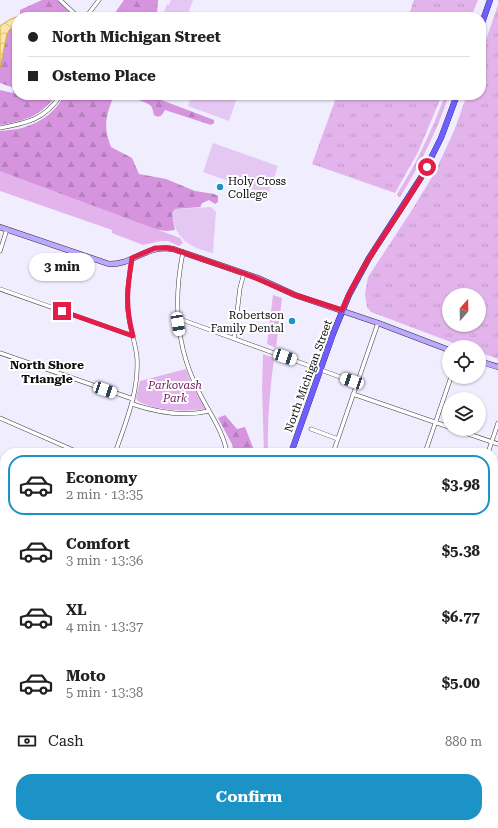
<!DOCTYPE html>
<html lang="en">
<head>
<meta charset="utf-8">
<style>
	:root { --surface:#fff; --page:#f2f2f2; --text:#202124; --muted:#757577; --line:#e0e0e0; --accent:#1c93c6 }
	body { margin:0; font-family:"Roboto Serif",serif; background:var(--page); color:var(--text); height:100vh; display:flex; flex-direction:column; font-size:15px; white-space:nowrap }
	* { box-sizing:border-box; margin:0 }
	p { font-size:13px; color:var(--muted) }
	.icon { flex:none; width:22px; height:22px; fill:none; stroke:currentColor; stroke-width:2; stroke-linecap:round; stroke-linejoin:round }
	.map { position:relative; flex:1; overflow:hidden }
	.panel { position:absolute; left:0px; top:448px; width:498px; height:380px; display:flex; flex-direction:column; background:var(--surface); border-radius:16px 16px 0 0; box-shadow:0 1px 3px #0004 }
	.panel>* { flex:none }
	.guide { position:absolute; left:12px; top:12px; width:474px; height:88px; border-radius:16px; box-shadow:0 1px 3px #0004; display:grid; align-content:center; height:88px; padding:0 16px; background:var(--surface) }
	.needle { width:26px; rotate:20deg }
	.tools { position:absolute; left:442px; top:288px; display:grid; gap:8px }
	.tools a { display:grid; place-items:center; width:44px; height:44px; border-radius:50%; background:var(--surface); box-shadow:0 1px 3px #0004; font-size:20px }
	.end { position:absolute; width:18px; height:18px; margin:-9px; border:5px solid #e11d48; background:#fff; box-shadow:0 0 0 2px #fff }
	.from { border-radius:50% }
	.bubble { position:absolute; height:28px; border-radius:14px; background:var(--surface); box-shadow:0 1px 3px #0004; font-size:13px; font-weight:700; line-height:28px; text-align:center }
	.car { position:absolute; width:12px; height:24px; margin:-12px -6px; border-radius:5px; box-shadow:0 0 3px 1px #0007; background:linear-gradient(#fff 24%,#345 0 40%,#fff 0 76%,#345 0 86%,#fff 0) }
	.guide b { display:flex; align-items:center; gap:14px; height:38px; font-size:15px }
	.guide b+b { border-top:1px solid var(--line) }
	.guide i { width:10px; height:10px; background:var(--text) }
	ul { padding:7px 0 0; list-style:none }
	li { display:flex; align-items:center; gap:12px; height:60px; margin:0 8px 6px; padding:0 8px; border:2px solid transparent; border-radius:16px }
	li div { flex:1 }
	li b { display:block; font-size:15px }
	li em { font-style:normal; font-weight:700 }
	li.current { border-color:var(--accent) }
	li>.icon { width:36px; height:36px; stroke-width:1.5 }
	.pay { display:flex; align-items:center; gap:10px; height:44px; padding:0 16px; font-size:15px }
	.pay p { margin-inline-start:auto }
	.cta { display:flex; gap:8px; margin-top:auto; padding:8px 16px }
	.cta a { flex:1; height:46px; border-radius:16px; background:var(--accent); color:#fff; font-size:16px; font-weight:700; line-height:46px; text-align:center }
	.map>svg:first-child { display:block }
	.grass { fill:url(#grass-tufts); fill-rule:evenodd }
	.forest { fill:url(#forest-firs) }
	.park { fill:#e3b4ec }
	.pitch { fill:#e5c7f3 }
	.water { fill:url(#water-waves); stroke:#d6ad30 }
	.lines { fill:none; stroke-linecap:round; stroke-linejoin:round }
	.street-casing { stroke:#404040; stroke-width:4.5 }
	.secondary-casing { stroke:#2f2f2f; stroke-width:6 }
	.primary-casing { stroke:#1e1e1e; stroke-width:6 }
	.street { stroke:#fff; stroke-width:3.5 }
	.secondary { stroke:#bda8ff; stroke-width:5 }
	.primary { stroke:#6f5dff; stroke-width:5.5 }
	.route { stroke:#e11d48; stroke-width:5 }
	.poi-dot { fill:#1c93c6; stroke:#fff; stroke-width:1.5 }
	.labels { text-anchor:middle; stroke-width:4; stroke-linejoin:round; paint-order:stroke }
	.poi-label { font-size:11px; fill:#0d0d0d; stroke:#fff; text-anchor:start }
	.street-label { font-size:11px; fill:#0d0d0d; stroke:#fff }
	.park-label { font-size:11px; font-style:italic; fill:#69195e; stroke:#fff }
	.neighbourhood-label { font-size:12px; font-weight:bold; fill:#0d0d0d; stroke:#fff }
</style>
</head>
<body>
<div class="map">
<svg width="498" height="828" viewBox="0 0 498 828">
	<defs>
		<pattern id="grass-tufts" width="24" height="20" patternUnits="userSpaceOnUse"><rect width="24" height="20" fill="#e3b4ec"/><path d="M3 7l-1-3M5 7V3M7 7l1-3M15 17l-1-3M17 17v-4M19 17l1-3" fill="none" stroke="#c29ac9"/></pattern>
		<pattern id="forest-firs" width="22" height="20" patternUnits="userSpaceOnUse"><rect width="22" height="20" fill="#d693de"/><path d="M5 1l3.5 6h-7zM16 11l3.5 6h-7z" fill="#b67ebd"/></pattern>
		<pattern id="water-waves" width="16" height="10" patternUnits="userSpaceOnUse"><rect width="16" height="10" fill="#fae5ae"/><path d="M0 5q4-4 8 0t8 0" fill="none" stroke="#d5c394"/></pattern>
	</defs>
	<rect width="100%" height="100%" fill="#f0edff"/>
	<path class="grass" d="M414,0H478L471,17H408Z
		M498,5V359L479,352V347H464L371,312L367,307L365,294L368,277L410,213L434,174L454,131L467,95H481V54ZM449,295H479V325H449Z
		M337,95H442L418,152L395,193L312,164Z
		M445,95H449C437,131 420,165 400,197H399L397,194C417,163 432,130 445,95Z"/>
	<path class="forest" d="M42,0H57L74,17H26L20,14V10Z
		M124,0H158L157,13L160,17H112Z
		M17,28V95H57C38,117 28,120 0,125V90L13,93L14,88L0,83V68L7,34L10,29Z
		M64,95H148L214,120V123L211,125L165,110C162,115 160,119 154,115C153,112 153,109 151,106C145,100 125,97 117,96L113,98C106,116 103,127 111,147L132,158L139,174L166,179L195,191L214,194L218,196V202L215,204L209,200L202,203L200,207L175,209L173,221L175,230L166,231L140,227L0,178V131C8,130 17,130 25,127C41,122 57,111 64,95Z
		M225,415L237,429L245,427L254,450L264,451V453H234L232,444L218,418Z"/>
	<path class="park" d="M0,171L180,238L183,243L179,246L168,241H161L143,245L112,233V230L0,191Z
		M273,295L282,298L276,348L267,344Z
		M263,354L274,358C270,390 267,421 268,453H264L262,388Z
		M186,369L192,385L206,409C189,412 151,411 137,400L136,397L140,381Z
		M173,823H306L309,828H172Z"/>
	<path class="pitch" d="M171,0H193L187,17H169L163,15L167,4L169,5Z
		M192,95H238L229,121L188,106Z
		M213,143L278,166L268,195L203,172Z
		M211,207L216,212L213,253C190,248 174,238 172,213L175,209Z"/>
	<path class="water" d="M24,16L26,17H17V28L10,29L7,34L0,68V26L9,20L16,17Z
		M0,635L5,639V689L0,686Z
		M306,823H343L345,828H309Z"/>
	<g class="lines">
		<defs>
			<path id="street" d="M60,0L78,17
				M86,17L99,0
				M0,128C27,123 44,120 61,95
				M0,251L7,229
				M183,252C173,301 176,348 199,392C209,413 223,430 227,453
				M0,289L133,336
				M177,318L357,383
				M234,338L240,288L244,273
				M0,353L133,399
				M353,394L449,427
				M132,404C156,412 184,417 209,411
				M0,418L80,453
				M311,429L338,439
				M454,429L498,444
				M115,453C126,422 139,391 137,358C136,345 131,332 129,319C125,298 129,279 132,258
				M333,453L378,323
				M425,453L451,377
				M488,453L498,423
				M0,479L5,482
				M0,497L5,504
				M493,517L498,519
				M493,605L498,590
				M493,692L498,694
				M0,705L5,707
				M0,783L5,769
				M244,823L247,828
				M72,828L74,823
				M416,828L417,823"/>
			<path id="secondary" d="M0,227L109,264C133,265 147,244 173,249L258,278L295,295L378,323L449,350
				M479,361L498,367
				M0,618L5,623
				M493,792L498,794
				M369,823L370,828"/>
			<path id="primary" d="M481,26L490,0
				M291,453L333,334L349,295L369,258L422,176L441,138L457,95
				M162,828L164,823"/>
		</defs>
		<use href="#street" class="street-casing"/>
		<use href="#secondary" class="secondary-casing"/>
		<use href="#primary" class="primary-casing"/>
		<use href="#street" class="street"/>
		<use href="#secondary" class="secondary"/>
		<use href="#primary" class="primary"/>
	</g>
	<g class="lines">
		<path class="route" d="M62,311L133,336C125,305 127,289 132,258L155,248H167L173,249L251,276L295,295L342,310C363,258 401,216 427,167"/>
	</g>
	<g class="poi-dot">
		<circle cx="220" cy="187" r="4"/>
		<circle cx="292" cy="321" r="4"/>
	</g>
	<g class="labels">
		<g class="poi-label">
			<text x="228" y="185">Holy Cross<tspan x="228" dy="13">College</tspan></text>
			<text x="284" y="319" text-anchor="end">Robertson<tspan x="284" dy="13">Family Dental</tspan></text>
		</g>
		<g class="street-label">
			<text transform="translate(308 376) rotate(-70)" y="4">North Michigan Street</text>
		</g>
		<g class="park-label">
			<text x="175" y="389">Parkovash<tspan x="175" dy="13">Park</tspan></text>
		</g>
		<g class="neighbourhood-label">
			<text x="47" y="369">North Shore<tspan x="47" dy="14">Triangle</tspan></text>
		</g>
	</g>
</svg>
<div class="tools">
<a><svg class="needle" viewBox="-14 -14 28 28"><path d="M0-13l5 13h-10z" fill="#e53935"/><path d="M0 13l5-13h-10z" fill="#757577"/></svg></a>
<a><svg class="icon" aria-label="locate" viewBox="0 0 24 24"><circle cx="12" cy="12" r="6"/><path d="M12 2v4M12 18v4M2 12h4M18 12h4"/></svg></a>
<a><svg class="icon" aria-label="layers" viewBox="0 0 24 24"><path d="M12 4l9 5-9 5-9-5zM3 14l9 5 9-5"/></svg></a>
</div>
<i class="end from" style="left:427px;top:167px"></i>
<i class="end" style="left:62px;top:311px"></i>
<div class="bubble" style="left:29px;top:253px;width:66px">3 min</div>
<i class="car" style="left:178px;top:324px;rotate:171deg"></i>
<i class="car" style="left:285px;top:357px;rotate:109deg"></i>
<i class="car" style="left:352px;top:381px;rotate:289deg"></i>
<i class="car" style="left:105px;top:390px;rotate:109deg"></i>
<div class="guide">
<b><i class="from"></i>North Michigan Street</b>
<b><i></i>Ostemo Place</b>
</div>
<section class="panel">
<ul>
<li class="current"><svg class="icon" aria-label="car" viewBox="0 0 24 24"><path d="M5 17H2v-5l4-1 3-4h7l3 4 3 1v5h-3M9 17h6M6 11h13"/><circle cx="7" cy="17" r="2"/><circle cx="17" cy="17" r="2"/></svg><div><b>Economy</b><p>2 min · 13:35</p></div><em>$3.98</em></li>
<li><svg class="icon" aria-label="car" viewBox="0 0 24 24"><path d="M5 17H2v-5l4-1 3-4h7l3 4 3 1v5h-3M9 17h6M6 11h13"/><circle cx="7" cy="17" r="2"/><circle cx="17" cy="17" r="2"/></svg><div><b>Comfort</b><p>3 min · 13:36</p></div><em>$5.38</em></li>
<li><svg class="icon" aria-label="car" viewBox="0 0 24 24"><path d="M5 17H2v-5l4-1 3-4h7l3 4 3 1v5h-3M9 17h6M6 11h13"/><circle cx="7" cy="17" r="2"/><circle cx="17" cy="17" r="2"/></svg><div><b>XL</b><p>4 min · 13:37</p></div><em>$6.77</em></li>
<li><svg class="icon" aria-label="car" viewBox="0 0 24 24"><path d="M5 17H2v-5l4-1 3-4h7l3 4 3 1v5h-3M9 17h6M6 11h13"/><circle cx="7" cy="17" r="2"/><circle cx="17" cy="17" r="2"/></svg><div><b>Moto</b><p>5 min · 13:38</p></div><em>$5.00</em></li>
</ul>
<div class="pay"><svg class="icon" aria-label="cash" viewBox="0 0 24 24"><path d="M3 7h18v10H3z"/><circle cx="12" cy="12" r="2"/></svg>Cash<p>880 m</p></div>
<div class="cta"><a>Confirm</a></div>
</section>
</div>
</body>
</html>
